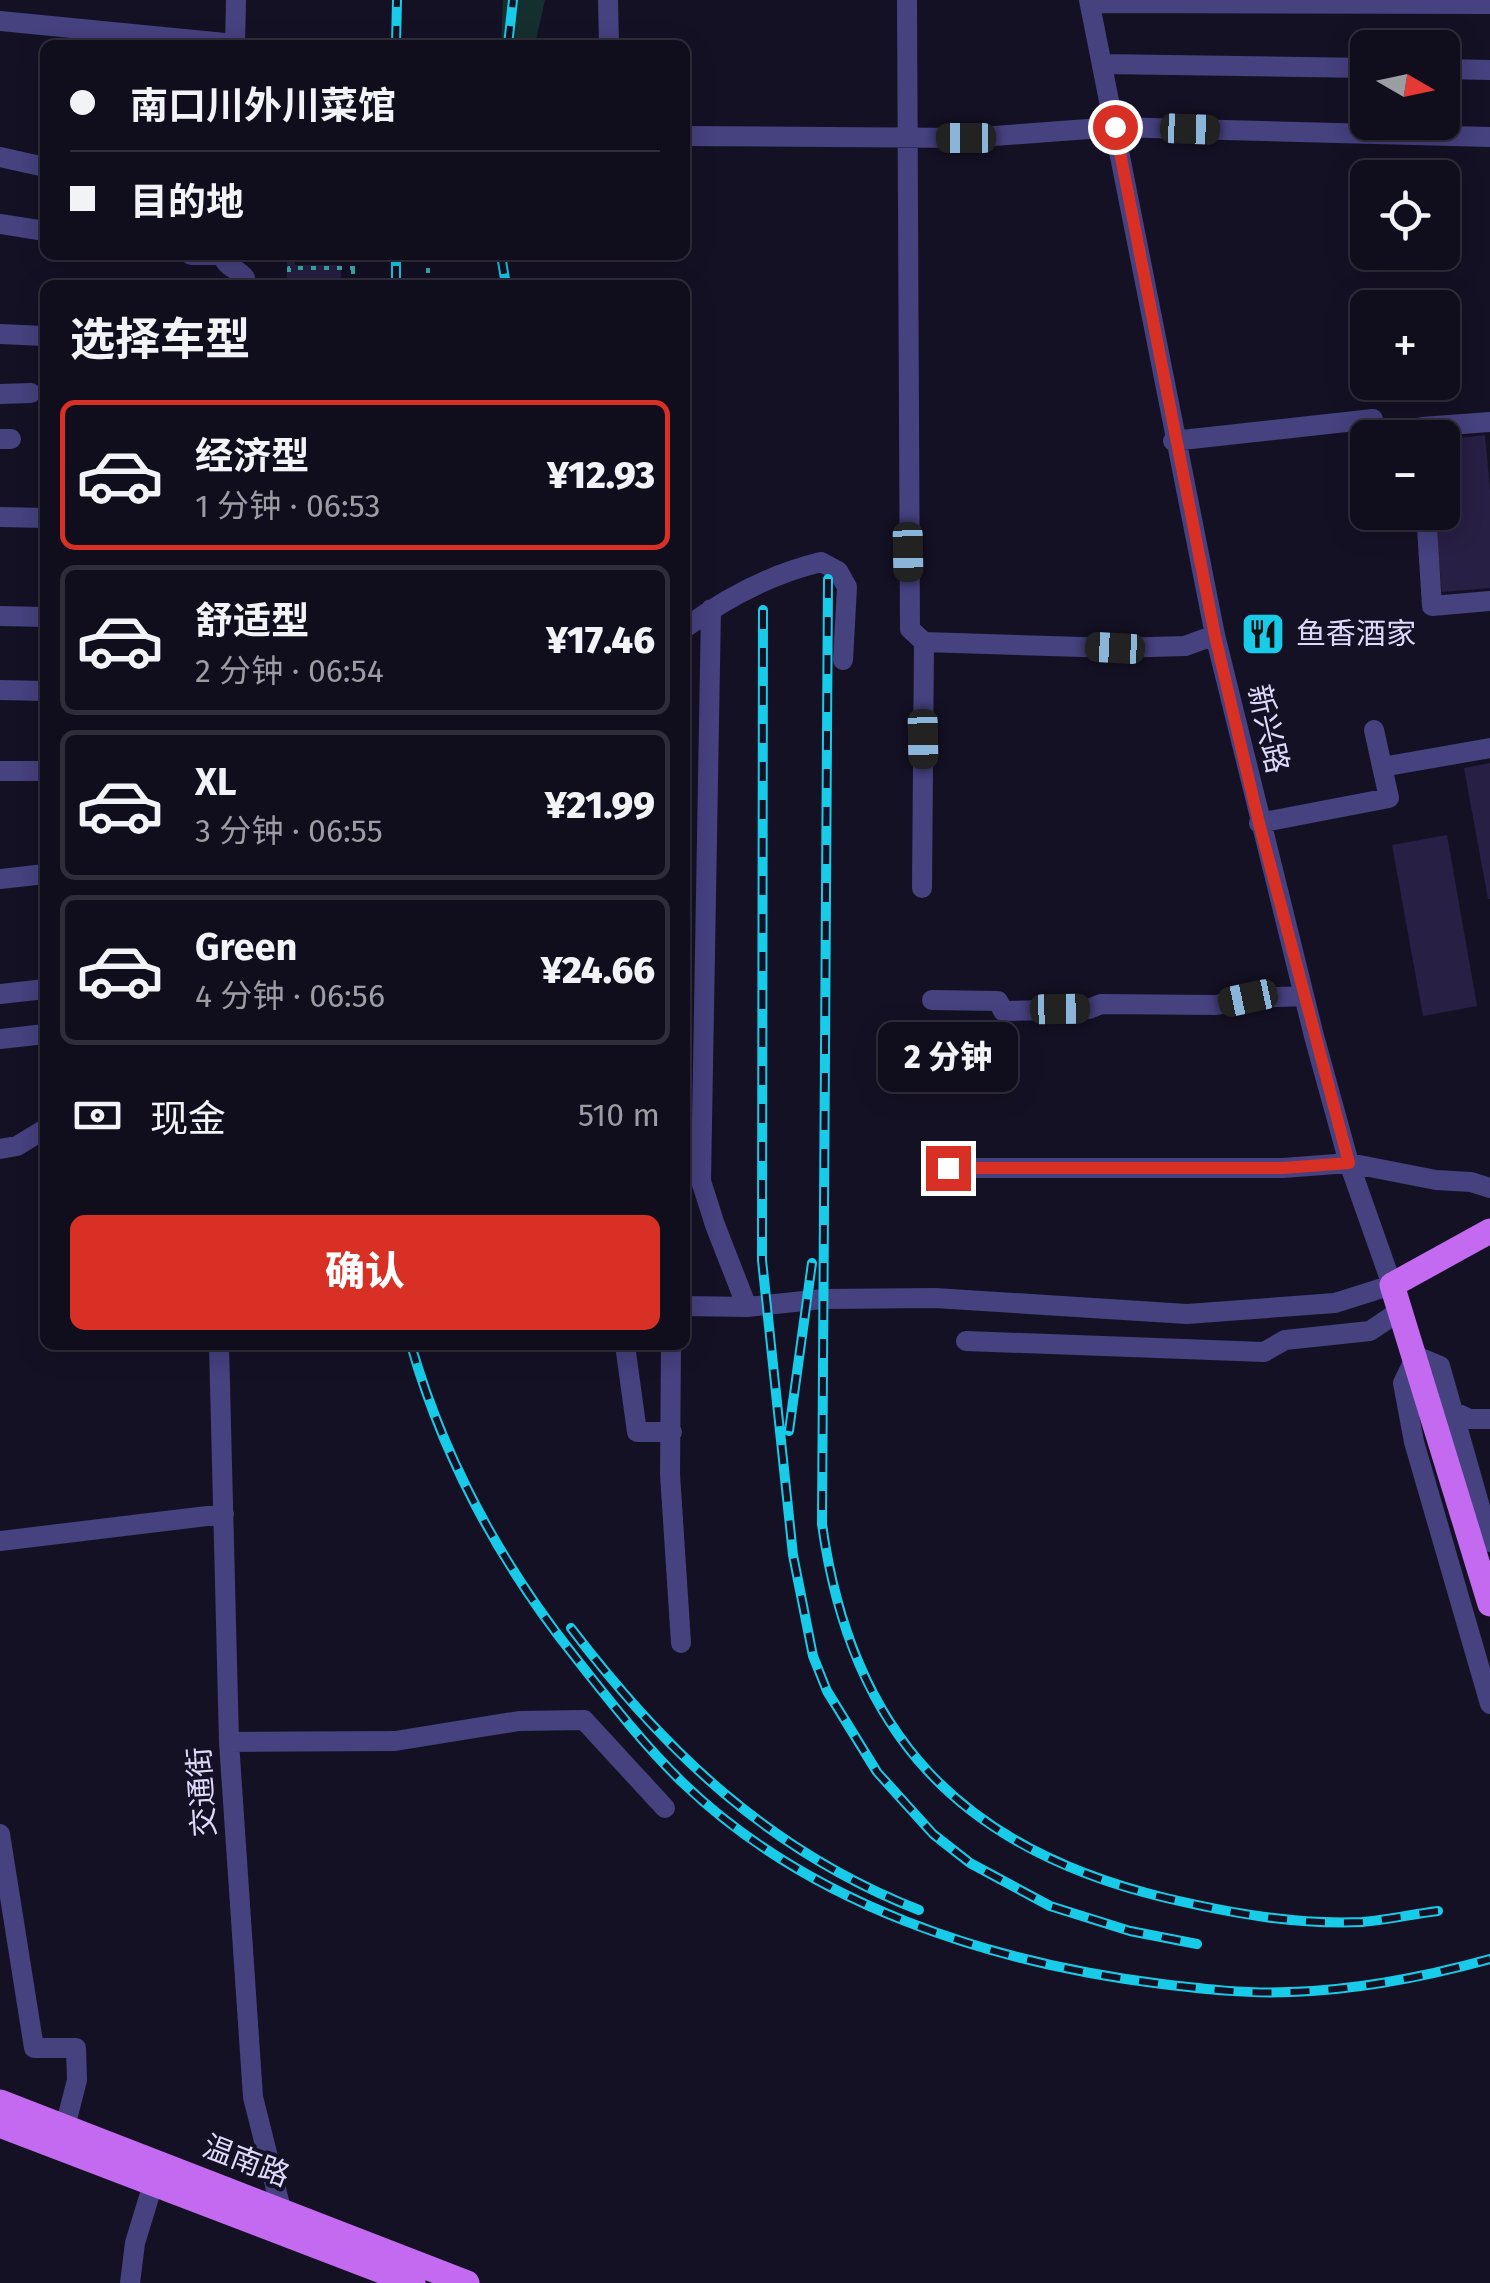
<!DOCTYPE html>
<html lang="zh">
<head>
<meta charset="utf-8">
<style>
	:root { --surface:#100d1c; --page:#1e1b29; --text:#f1f3f6; --muted:#9c9ca3; --line:#302d3b; --accent:#d93025 }
	body { margin:0; font-family:"Fira Sans","Noto Sans SC",sans-serif; background:var(--page); color:var(--text); height:100vh; display:flex; flex-direction:column; font-size:38px; white-space:nowrap }
	* { box-sizing:border-box; margin:0 }
	p { font-size:32px; color:var(--muted) }
	.icon { flex:none; width:55px; height:55px; fill:none; stroke:currentColor; stroke-width:2; stroke-linecap:round; stroke-linejoin:round }
	.map { position:relative; flex:1; overflow:hidden }
	.drawer { position:absolute; left:40px; top:280px; width:650px; height:1070px; display:flex; flex-direction:column; background:var(--surface); border-radius:15px; box-shadow:0 5px 25px #0003,0 0 0 2px var(--line) }
	.drawer>* { flex:none }
	.top-card { position:absolute; left:40px; top:40px; width:650px; height:220px; border-radius:15px; box-shadow:0 5px 25px #0003,0 0 0 2px var(--line); display:grid; align-content:center; height:220px; padding:0 30px; background:var(--surface) }
	.needle { width:65px; rotate:99deg }
	.tools { position:absolute; left:1350px; top:30px; display:grid; gap:20px }
	.tools a { display:grid; place-items:center; width:110px; height:110px; border-radius:15px; background:var(--surface); box-shadow:0 5px 25px #0003,0 0 0 2px var(--line); font-size:50px }
	.end { position:absolute; width:45px; height:45px; margin:-22px; border:12px solid #d93025; background:#fff; box-shadow:0 0 0 5px #fff }
	.from { border-radius:50% }
	.bubble { position:absolute; height:70px; border-radius:15px; background:var(--surface); box-shadow:0 5px 25px #0003,0 0 0 2px var(--line); font-size:32px; font-weight:800; line-height:70px; text-align:center }
	.car { position:absolute; width:30px; height:60px; margin:-30px -15px; border-radius:12px; box-shadow:0 0 8px 2px #0007; background:linear-gradient(#222 24%,#8ab4d8 0 40%,#222 0 76%,#8ab4d8 0 86%,#222 0) }
	.top-card b { display:flex; align-items:center; gap:35px; height:95px; font-size:38px }
	.top-card b+b { border-top:2px solid var(--line) }
	.top-card i { width:25px; height:25px; background:var(--text) }
	ul { padding:0; list-style:none }
	li { display:flex; align-items:center; gap:30px; height:150px; margin:0 20px 15px; padding:0 10px; border:5px solid var(--line); border-radius:15px }
	li div { flex:1 }
	li b { display:block; font-size:38px }
	li em { font-style:normal; font-weight:800 }
	li.on { border-color:var(--accent) }
	li>.icon { width:90px; height:90px; stroke-width:1.5 }
	h2 { padding:0 30px; font-size:45px; line-height:120px }
	.pay { display:flex; align-items:center; gap:25px; height:110px; padding:0 30px; font-size:38px }
	.pay p { margin-inline-start:auto }
	.primary-button { display:flex; gap:20px; margin-top:auto; padding:20px 30px }
	.primary-button a { flex:1; height:115px; border-radius:15px; background:var(--accent); color:#fff; font-size:40px; font-weight:800; line-height:115px; text-align:center }
	.map>svg:first-child { display:block }
	.green { fill:#152e2e }
	.building { fill:#281f44 }
	.lines { fill:none; stroke-linecap:round; stroke-linejoin:round }
	.path { stroke:#3badaa; stroke-width:4; stroke-dasharray:5 8; stroke-linecap:butt }
	.minor { stroke:#46417f; stroke-width:20 }
	.major { stroke:#c46af1; stroke-width:25 }
	.rail-casing { stroke:#17cbe9; stroke-width:10 }
	.rail { stroke:#151125; stroke-width:6; stroke-dasharray:19; stroke-linecap:butt }
	.path-bridge { stroke:#3badaa; stroke-width:4; stroke-dasharray:5 8; stroke-linecap:butt }
	.route { stroke:#d93025; stroke-width:12 }
	.labels { text-anchor:middle; stroke-width:8; stroke-linejoin:round; paint-order:stroke }
	.poi-label { font-size:30px; fill:#ded9fb; stroke:#151125; text-anchor:start }
	.street-label { font-size:30px; fill:#ded9fb; stroke:#151125 }
</style>
</head>
<body>
<div class="map">
<svg width="1490" height="2283" viewBox="0 0 1490 2283">
	<rect width="100%" height="100%" fill="#151125"/>
	<path class="green" d="M503,0H545L535,45H501Z"/>
	<path class="building" d="M287,255H295V265H341V285H287Z
		M1485,435L1490,489V588L1442,592L1434,512H1442V440Z
		M1490,763V899H1488L1464,768Z
		M1447,835L1477,1006L1423,1016L1392,845Z"/>
	<g class="lines">
		<path class="path" d="M428,273V255
			M289,285V268H361"/>
		<path class="minor" d="M608,0L609,45
			M907,0L910,629L924,642L922,888
			M1090,3L1490,4
			M0,21L235,44
			M235,45L236,0
			M1102,64L1368,68
			M1442,69L1490,70
			M685,136L967,138L1115,127L1490,137
			M0,157L45,167
			M0,224L45,231
			M191,255H212
			M223,255C224,267 239,269 245,278V285
			M0,334L45,336
			M0,394L31,393
			M1422,438V427L1490,422
			M0,439H11
			M1173,441L1373,419
			M1426,512L1432,606L1490,601
			M0,517L45,518
			M711,609L701,1181L715,1225L747,1307
			M0,616L45,617
			M685,628C727,597 771,574 821,562L838,571L847,587L843,660
			M924,642L1115,648L1185,646L1215,635
			M0,690L45,691
			M1382,767L1490,748
			M0,771H45
			M1259,823L1389,798L1374,730
			M0,879L45,874
			M0,994L45,989
			M932,1000L998,1001L1003,1011L1089,1009L1101,1004L1216,1005L1248,998L1304,996
			M0,1039L45,1034
			M0,1149L17,1146L45,1129
			M948,1168H1283L1349,1163L1436,1180L1471,1182L1490,1188
			M685,1306L747,1307L823,1299L935,1298L1187,1314L1335,1303L1392,1285L1349,1163L1314,1036L1215,635L1089,0
			M966,1341L1264,1352L1285,1340L1370,1331L1401,1310
			M219,1345L229,1742L253,2097L281,2209L276,2223
			M625,1345L637,1432H672
			M671,1345L670,1474L681,1643
			M1450,1410L1470,1419H1490
			M0,1541L224,1514
			M1490,1542L1440,1366L1416,1356L1403,1383L1414,1442L1490,1704
			M229,1742L395,1741L519,1721L584,1720L665,1808
			M0,1834L34,2048H76L77,2080L65,2127
			M130,2283L135,2243L153,2184"/>
		<path class="major" d="M1490,1231L1392,1285L1490,1604
			M0,2102L467,2283
			M0,2125L413,2283"/>
		<defs>
			<path id="rail" d="M396,45L397,0
				M508,45L513,0
				M501,255L506,285
				M396,285V255
				M828,579L822,1524C851,1734 961,1849 1166,1898C1230,1913 1296,1925 1362,1922C1387,1920 1413,1914 1438,1911
				M763,610L762,1260L793,1555L813,1656L827,1691L877,1772L933,1834L970,1863L1050,1906L1130,1931L1197,1944
				M411,1345C444,1459 501,1564 575,1657C609,1700 643,1744 683,1783C810,1905 991,1963 1162,1984C1204,1989 1247,1994 1290,1992C1358,1990 1424,1977 1490,1959
				M789,1431L812,1263
				M571,1628C666,1753 771,1852 919,1910"/>
		</defs>
		<use href="#rail" class="rail-casing"/>
		<use href="#rail" class="rail"/>
		<path class="path-bridge" d="M353,274V255"/>
	</g>
	<g class="lines">
		<path class="route" d="M948,1168H1283L1349,1163L1259,823L1215,636L1115,127"/>
	</g>
	<defs>
		<symbol id="restaurant-square" viewBox="-11 -11 22 22"><rect x="-9" y="-9" width="18" height="18" rx="4" fill="#17cbe9" stroke="#151125"/><path d="M-5-6h1v4h1v-4h1v4h1v-4h1v5L-1.5 .5V6h-2V.5L-5-1ZM5-6V6H3V1.5H1.5Q1.5-4 5-6Z" fill="#111"/></symbol>
	</defs>
	<g fill-rule="evenodd">
		<use href="#restaurant-square" x="1238" y="609" width="50" height="50"/>
	</g>
	<g class="labels">
		<g class="poi-label">
			<text x="1296" y="644">鱼香酒家</text>
		</g>
		<g class="street-label">
			<text transform="translate(1268 729) rotate(77)" y="10">新兴路</text>
			<text transform="translate(202 1792) rotate(-94)" y="10">交通街</text>
			<text transform="translate(246 2161) rotate(21)" y="10">温南路</text>
		</g>
	</g>
</svg>
<div class="tools">
<a><svg class="needle" viewBox="-14 -14 28 28"><path d="M0-13l5 13h-10z" fill="#e53935"/><path d="M0 13l5-13h-10z" fill="#9c9ca3"/></svg></a>
<a><svg class="icon" aria-label="locate" viewBox="0 0 24 24"><circle cx="12" cy="12" r="6"/><path d="M12 2v4M12 18v4M2 12h4M18 12h4"/></svg></a>
<a>+</a>
<a>−</a>
</div>
<i class="end from" style="left:1115px;top:127px"></i>
<i class="end" style="left:948px;top:1168px"></i>
<div class="bubble" style="left:878px;top:1022px;width:140px">2 分钟</div>
<i class="car" style="left:1190px;top:129px;rotate:92deg"></i>
<i class="car" style="left:966px;top:138px;rotate:270deg"></i>
<i class="car" style="left:908px;top:552px;rotate:179deg"></i>
<i class="car" style="left:1115px;top:648px;rotate:273deg"></i>
<i class="car" style="left:923px;top:739px;rotate:179deg"></i>
<i class="car" style="left:1248px;top:998px;rotate:258deg"></i>
<i class="car" style="left:1060px;top:1009px;rotate:89deg"></i>
<div class="top-card">
<b><i class="from"></i>南口川外川菜馆</b>
<b><i></i>目的地</b>
</div>
<section class="drawer">
<h2>选择车型</h2>
<ul>
<li class="on"><svg class="icon" aria-label="car" viewBox="0 0 24 24"><path d="M5 17H2v-5l4-1 3-4h7l3 4 3 1v5h-3M9 17h6M6 11h13"/><circle cx="7" cy="17" r="2"/><circle cx="17" cy="17" r="2"/></svg><div><b>经济型</b><p>1 分钟 · 06:53</p></div><em>¥12.93</em></li>
<li><svg class="icon" aria-label="car" viewBox="0 0 24 24"><path d="M5 17H2v-5l4-1 3-4h7l3 4 3 1v5h-3M9 17h6M6 11h13"/><circle cx="7" cy="17" r="2"/><circle cx="17" cy="17" r="2"/></svg><div><b>舒适型</b><p>2 分钟 · 06:54</p></div><em>¥17.46</em></li>
<li><svg class="icon" aria-label="car" viewBox="0 0 24 24"><path d="M5 17H2v-5l4-1 3-4h7l3 4 3 1v5h-3M9 17h6M6 11h13"/><circle cx="7" cy="17" r="2"/><circle cx="17" cy="17" r="2"/></svg><div><b>XL</b><p>3 分钟 · 06:55</p></div><em>¥21.99</em></li>
<li><svg class="icon" aria-label="car" viewBox="0 0 24 24"><path d="M5 17H2v-5l4-1 3-4h7l3 4 3 1v5h-3M9 17h6M6 11h13"/><circle cx="7" cy="17" r="2"/><circle cx="17" cy="17" r="2"/></svg><div><b>Green</b><p>4 分钟 · 06:56</p></div><em>¥24.66</em></li>
</ul>
<div class="pay"><svg class="icon" aria-label="cash" viewBox="0 0 24 24"><path d="M3 7h18v10H3z"/><circle cx="12" cy="12" r="2"/></svg>现金<p>510 m</p></div>
<div class="primary-button"><a>确认</a></div>
</section>
</div>
</body>
</html>
